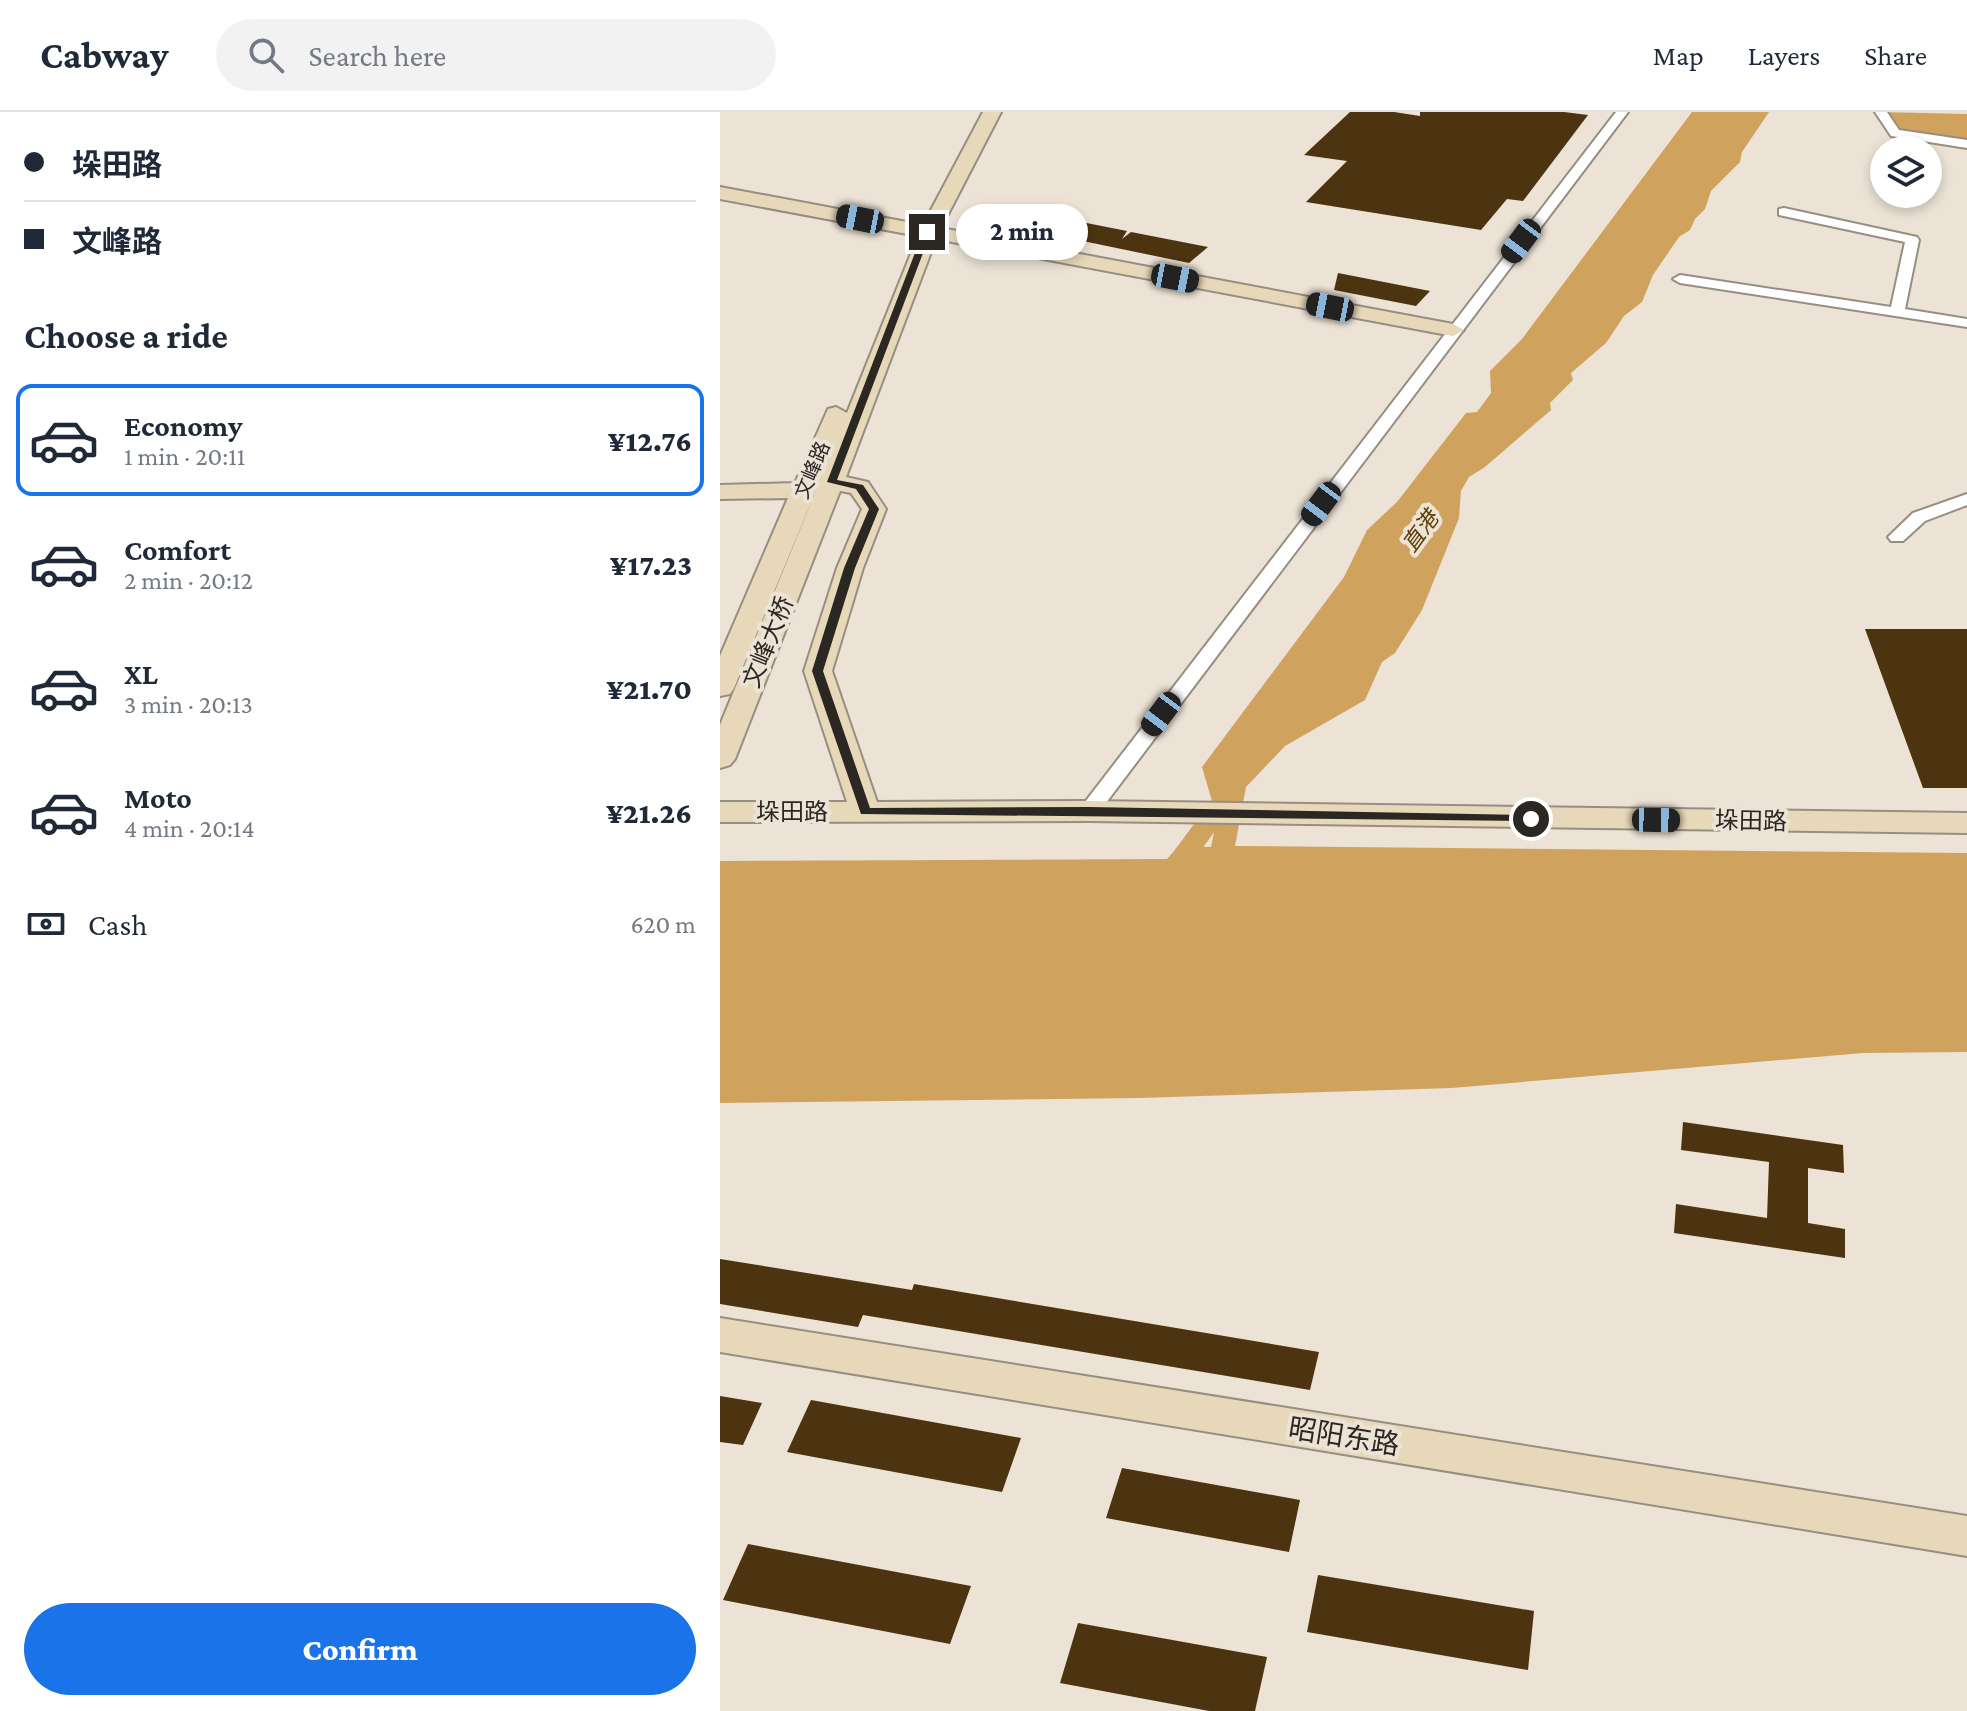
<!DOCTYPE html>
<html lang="en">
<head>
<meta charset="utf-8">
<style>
	:root { --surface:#fff; --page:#f2f2f3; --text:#1f2937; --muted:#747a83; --line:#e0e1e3; --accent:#1a73e8 }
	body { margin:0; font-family:"Crimson Pro","Noto Sans SC",serif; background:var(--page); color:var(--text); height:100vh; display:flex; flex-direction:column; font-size:30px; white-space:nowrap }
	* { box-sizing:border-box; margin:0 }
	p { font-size:26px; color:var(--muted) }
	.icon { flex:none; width:44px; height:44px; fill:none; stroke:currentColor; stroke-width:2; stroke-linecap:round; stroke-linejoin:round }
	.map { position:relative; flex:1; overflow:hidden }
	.sheet { display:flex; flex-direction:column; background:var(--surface); width:720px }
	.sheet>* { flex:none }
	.hud { display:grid; align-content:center; height:176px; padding:0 24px; background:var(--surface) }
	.controls { position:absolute; left:1150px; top:24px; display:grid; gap:16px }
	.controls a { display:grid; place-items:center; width:72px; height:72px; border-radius:50%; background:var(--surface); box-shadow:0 4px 12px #0003; font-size:40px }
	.end { position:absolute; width:36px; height:36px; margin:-18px; border:10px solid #2b2722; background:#fff; box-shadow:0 0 0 4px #fff }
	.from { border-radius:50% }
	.bubble { position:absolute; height:56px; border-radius:28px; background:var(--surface); box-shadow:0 4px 12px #0003; font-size:26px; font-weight:800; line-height:56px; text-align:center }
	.car { position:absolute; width:24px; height:48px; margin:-24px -12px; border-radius:10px; box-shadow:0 0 6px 2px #0007; background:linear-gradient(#222 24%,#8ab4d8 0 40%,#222 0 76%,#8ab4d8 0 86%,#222 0) }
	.hud b { display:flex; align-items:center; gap:28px; height:76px; font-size:30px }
	.hud b+b { border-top:2px solid var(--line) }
	.hud i { width:20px; height:20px; background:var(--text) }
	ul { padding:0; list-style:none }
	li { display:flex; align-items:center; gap:24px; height:112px; margin:0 16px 12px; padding:0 8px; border:4px solid transparent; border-radius:16px }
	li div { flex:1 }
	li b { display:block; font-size:30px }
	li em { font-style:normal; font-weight:800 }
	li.current { border-color:var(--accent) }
	li>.icon { width:72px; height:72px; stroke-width:1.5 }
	h2 { padding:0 24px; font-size:36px; line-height:96px }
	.pay { display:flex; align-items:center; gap:20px; height:88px; padding:0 24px; font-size:30px }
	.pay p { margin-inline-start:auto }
	.cta { display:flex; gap:16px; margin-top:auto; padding:16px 24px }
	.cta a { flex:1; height:92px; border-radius:48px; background:var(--accent); color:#fff; font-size:32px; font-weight:800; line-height:92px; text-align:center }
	header { display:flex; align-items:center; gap:48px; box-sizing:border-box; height:112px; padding:0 40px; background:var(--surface); border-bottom:2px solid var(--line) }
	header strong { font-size:38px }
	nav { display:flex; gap:44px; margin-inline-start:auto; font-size:28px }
	.search { width:560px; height:72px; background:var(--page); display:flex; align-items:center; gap:20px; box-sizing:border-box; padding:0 28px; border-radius:44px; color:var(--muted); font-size:30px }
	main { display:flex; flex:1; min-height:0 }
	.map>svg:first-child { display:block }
	.water { fill:#cfa35e }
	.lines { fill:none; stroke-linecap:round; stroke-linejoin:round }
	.canal { fill:#cfa35e; fill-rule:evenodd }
	.building { fill:#4b340f }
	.street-casing { stroke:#978e82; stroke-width:4 }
	.secondary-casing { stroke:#978e82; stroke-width:4 }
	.street { fill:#fff; fill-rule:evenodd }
	.secondary { fill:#e8d8ba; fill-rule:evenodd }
	.route { fill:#2b2722 }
	.labels { text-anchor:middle; stroke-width:8; stroke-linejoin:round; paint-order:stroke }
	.far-street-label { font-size:20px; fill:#2b2722; stroke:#ece2d5 }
	.far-water-label { font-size:22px; font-style:italic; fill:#5b3d03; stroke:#ece2d5 }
	.street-label { font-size:24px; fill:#2b2722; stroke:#ece2d5 }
	.near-street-label { font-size:28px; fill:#2b2722; stroke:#ece2d5 }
</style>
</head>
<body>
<header>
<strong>Cabway</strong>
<div class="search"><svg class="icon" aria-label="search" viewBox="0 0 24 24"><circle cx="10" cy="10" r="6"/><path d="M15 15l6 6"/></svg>Search here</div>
<nav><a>Map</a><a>Layers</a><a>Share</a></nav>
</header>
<main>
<section class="sheet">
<div class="hud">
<b><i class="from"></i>垛田路</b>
<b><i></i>文峰路</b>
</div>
<h2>Choose a ride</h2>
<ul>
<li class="current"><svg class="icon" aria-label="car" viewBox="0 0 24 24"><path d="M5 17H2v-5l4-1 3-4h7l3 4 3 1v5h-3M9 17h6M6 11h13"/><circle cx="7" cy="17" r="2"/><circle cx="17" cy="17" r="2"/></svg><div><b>Economy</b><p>1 min · 20:11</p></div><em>¥12.76</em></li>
<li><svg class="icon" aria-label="car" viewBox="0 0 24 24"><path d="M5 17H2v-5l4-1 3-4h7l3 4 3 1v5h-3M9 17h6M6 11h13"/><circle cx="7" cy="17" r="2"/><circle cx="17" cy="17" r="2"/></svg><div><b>Comfort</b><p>2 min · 20:12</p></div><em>¥17.23</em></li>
<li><svg class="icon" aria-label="car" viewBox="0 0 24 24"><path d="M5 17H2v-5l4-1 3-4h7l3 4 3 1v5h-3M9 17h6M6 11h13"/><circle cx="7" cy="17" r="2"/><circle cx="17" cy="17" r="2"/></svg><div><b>XL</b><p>3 min · 20:13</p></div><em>¥21.70</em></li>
<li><svg class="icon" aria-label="car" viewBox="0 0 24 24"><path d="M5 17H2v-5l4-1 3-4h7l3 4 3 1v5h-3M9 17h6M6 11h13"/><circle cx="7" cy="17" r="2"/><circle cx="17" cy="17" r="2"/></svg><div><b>Moto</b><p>4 min · 20:14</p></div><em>¥21.26</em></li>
</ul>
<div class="pay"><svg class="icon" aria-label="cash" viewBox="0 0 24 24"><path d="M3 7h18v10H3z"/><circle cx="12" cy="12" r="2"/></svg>Cash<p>620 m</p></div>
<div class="cta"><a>Confirm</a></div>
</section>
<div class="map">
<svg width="1247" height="1599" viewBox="0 0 1247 1599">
	<rect width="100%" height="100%" fill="#ece2d5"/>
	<path class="water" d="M972,0H1049L1022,40L1020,50L991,79L985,97L975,107L970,118L959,125L933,163L922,190L904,204L886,231L851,261L853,268L830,291L831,298L765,355L749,365L741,379L739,406L702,498L675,541L662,550L645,588L565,634L526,675L515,734L1247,741V940L1143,941L732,976L419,986L0,991V749L447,747L459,734L491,735L497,706L482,655L624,465L647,418L677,390L746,301L757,300L771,281L770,259L802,227Z
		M1161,0L1247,2V32L1175,21Z"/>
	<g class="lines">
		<path class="canal" d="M509,674L518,677L521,682L518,687L461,766L452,768L443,766L439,760L443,754L500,677Z"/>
	</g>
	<path class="building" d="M630,0H674L700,4V0H844L868,3L803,89L787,87L761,118L586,90L627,49L584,43Z
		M321,102L407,119L402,127L411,120L488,135L469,151L300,116Z
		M618,161L710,179L696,194L614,178Z
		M1145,517H1247V676H1203Z
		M963,1010L1123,1033L1124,1061L1088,1056V1111L1125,1117V1146L954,1121L956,1092L1047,1106L1049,1050L961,1038Z
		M0,1147L192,1178L194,1172L599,1240L590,1278L143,1203L138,1215L0,1192Z
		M0,1284L42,1291L23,1333L0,1330Z
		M91,1288L301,1326L282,1380L67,1340Z
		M402,1356L580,1388L569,1440L386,1406Z
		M28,1432L251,1474L230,1532L3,1488Z
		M598,1463L814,1499L808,1558L587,1520Z
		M358,1511L547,1545L535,1599H489L340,1571Z"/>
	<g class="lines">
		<defs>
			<path id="street" d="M896,0H908L376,704H362L359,699L362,694Z
				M1155,0H1167L1179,18L1247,28V36L1171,24Z
				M1064,96L1197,125L1199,128L1185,197L1247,207V215L960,171L953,167L960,163L1171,195L1185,130L1059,103V97Z
				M1247,382V393L1205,409L1183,429H1171L1168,425L1193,401Z"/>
			<path id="secondary" d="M263,0H281L221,116L733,212L744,218L733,224L216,127L126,365L148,370L166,397L143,456L112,559L157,690L369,689L1247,701V721L369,709L0,710V690H127L84,559L117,456L142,397L131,381L120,379L15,647L10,653L0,656V613L105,357L14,576L10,582L0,584V544L68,386L0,387V373L75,371L108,297L116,295L127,301L198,124L0,87V75L203,113Z
				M0,1206L1247,1404V1444L0,1240Z"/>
		</defs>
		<use href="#street" class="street-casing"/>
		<use href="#secondary" class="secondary-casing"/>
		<use href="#street" class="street"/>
		<use href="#secondary" class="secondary"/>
	</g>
	<path class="route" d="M207,118L211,120L117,368L143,373L159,397L135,456L103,559L150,696L369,695L811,703L815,704V709L141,702L92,559L124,456L149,397L136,377L107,370L203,120Z"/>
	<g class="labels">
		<g class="far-street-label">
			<text transform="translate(92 358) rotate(-67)" y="7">文峰路</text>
		</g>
		<g class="far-water-label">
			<text transform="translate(700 419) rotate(-54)" y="8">直港</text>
		</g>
		<g class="street-label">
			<text transform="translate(48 530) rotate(-68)" y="8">文峰大桥</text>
			<text x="72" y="708">垛田路</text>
			<text transform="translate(1031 709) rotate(1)" y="8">垛田路</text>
		</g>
		<g class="near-street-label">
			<text transform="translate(624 1324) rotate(9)" y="10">昭阳东路</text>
		</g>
	</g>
</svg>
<div class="controls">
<a><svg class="icon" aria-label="layers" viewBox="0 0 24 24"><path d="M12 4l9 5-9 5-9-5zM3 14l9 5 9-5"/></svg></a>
</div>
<i class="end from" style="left:811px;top:707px"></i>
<i class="end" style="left:207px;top:120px"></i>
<div class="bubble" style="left:236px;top:92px;width:132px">2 min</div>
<i class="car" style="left:140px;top:107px;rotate:281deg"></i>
<i class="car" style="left:801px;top:129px;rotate:217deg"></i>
<i class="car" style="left:455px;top:166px;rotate:101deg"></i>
<i class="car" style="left:610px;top:195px;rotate:281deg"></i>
<i class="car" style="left:601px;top:392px;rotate:217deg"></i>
<i class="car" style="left:441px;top:602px;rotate:217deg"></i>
<i class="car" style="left:936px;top:708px;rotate:91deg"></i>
</div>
</main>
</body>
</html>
